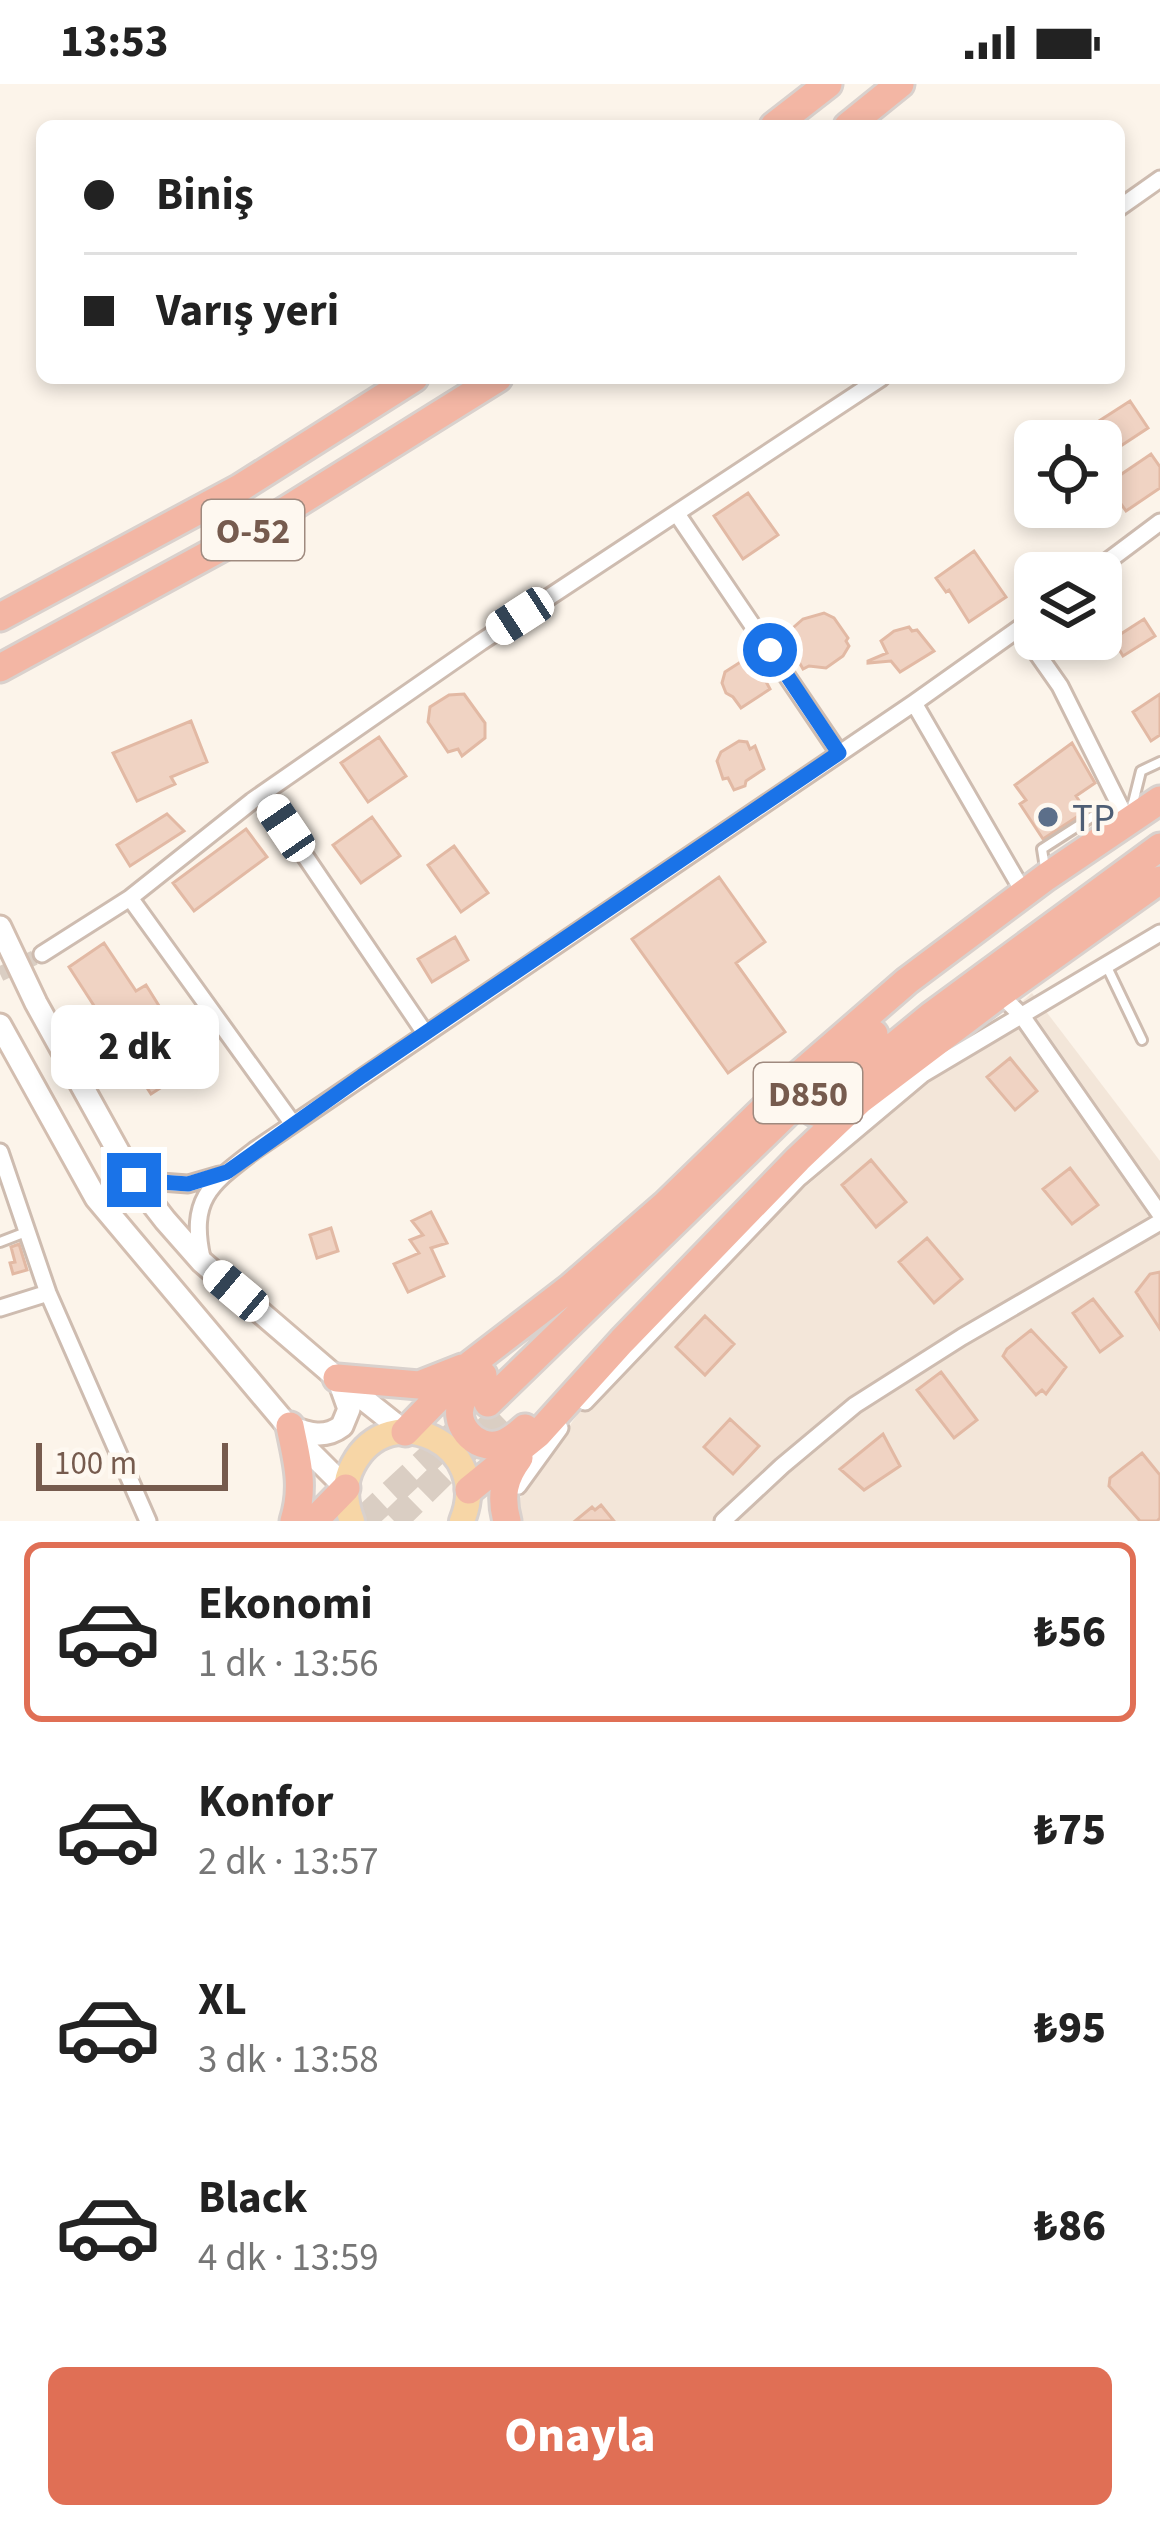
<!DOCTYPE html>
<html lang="tr">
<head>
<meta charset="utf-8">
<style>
	:root { --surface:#fff; --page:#f2f2f2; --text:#222; --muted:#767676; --line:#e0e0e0; --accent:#e06f55 }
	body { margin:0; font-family:"Source Sans 3",sans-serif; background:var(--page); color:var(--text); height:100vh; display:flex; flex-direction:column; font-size:45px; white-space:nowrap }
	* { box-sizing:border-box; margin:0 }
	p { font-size:39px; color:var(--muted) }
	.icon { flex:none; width:66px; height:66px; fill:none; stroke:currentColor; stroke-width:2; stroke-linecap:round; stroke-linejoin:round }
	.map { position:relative; height:1437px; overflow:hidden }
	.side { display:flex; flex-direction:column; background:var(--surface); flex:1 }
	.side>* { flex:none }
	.top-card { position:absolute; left:36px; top:36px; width:1089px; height:264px; border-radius:18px; box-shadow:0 6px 18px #0003; display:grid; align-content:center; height:264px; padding:0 48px; background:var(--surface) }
	.controls { position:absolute; left:1014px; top:336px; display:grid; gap:24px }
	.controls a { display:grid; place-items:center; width:108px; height:108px; border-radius:18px; background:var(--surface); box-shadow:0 6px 18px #0003; font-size:60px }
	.scale { position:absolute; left:36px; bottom:30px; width:192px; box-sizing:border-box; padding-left:12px; border:6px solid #765b4e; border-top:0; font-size:33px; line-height:42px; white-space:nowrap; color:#765b4e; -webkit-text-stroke:9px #fef8f0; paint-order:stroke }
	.end { position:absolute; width:54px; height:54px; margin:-27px; border:15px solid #1a73e8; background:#fff; box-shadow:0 0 0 6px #fff }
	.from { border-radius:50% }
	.bubble { position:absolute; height:84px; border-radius:18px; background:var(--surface); box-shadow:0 6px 18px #0003; font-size:39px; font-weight:800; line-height:84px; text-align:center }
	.car { position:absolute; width:36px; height:72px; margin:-36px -18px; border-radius:15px; box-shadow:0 0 9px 3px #0007; background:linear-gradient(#fff 24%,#345 0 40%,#fff 0 76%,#345 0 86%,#fff 0) }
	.top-card b { display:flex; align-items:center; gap:42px; height:114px; font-size:45px }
	.top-card b+b { border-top:3px solid var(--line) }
	.top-card i { width:30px; height:30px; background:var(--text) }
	ul { padding:21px 0 0; list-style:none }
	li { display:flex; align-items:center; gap:36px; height:180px; margin:0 24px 18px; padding:0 24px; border:6px solid transparent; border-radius:18px }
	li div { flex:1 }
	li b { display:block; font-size:45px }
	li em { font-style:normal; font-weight:800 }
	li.selected { border-color:var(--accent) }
	li>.icon { width:108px; height:108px; stroke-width:1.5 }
	.action { display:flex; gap:24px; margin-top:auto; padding:24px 48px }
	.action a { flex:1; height:138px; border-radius:18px; background:var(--accent); color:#fff; font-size:48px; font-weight:800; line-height:138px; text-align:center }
	.status { display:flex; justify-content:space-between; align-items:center; height:84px; padding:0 60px; background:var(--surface); direction:ltr }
	.status svg { height:33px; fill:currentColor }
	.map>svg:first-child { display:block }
	.residential { fill:#f3e6d9 }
	.building { fill:#f0d3c3; stroke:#e2b9a4; stroke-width:3 }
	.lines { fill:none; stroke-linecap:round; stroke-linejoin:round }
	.street-tunnel { stroke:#dacec3; stroke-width:15; stroke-dasharray:15 8; stroke-linecap:butt }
	.highway-tunnel { stroke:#dacec3; stroke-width:27; stroke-dasharray:27 14; stroke-linecap:butt }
	.lane-casing { stroke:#cebcb0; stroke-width:14 }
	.street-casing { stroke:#cebcb0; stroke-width:21 }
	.secondary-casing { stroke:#d3beb0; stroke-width:27 }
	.primary-casing { stroke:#d9d1cd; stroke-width:30 }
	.highway-casing { stroke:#d9d1cd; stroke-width:33 }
	.lane { stroke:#fff; stroke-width:8 }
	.street { stroke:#fff; stroke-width:15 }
	.secondary { stroke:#fff; stroke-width:21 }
	.primary { stroke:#f7d6a6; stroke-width:24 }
	.highway { stroke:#f3b6a4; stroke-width:27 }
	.route { stroke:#1a73e8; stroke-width:15 }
	.service-dot { fill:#5c6f8a; stroke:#fef8f0; stroke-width:4.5 }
	.labels { text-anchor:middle; stroke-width:9; stroke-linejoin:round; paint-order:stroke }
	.shield { fill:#fef8f0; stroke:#9f8a7f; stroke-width:3 }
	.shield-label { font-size:36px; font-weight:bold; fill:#765b4e }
	.service-label { font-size:39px; fill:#4e5e75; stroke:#fef8f0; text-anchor:start }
</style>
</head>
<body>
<div class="status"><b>13:53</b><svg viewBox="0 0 49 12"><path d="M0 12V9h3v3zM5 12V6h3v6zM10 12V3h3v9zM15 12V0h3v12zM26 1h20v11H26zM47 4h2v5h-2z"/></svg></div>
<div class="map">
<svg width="1160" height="1437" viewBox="0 0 1160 1437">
	<rect width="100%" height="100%" fill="#fcf4ea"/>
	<path class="residential" d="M1032,909L1160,1077V1437H517L510,1429L631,1252Z"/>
	<path class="building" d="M1130,317L1148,344L1107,371L1101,363V357H1092L1085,346Z
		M1151,370L1160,383V404L1126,427L1107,400Z
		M748,409L778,451L743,475L714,432Z
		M974,467L1006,513L969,538L949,506L946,508L936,494Z
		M824,529L834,534L848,554L846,557L849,562L843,572L826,584L809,582L803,585L795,571H791L786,559L790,556L786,550L803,535Z
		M1144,535L1155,552L1123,572L1113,555Z
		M909,543L912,547L917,546L934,567L900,588L891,577L868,579V577L887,569L881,557L894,547Z
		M742,577L757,581L770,605L741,624L733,613L726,609L722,599L725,588Z
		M464,610L485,639V654L462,672L458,665L448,668L428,638L430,623L449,611Z
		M1160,610V651L1151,657L1133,628Z
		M191,637L207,678L171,693L175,700L137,717L113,669Z
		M379,653L406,692L368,718L341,679Z
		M739,657L747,658L750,665L755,662L764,685L746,697L745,702L734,706L728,694L723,695L717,677L721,668Z
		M1072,659L1095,699L1076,712L1086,727L1043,755L1020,720L1026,716L1015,701Z
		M167,730L184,747L130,782L117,761Z
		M372,733L400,772L361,799L333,761Z
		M246,745L267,773L194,827L173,799Z
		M454,762L488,809L461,828L428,781Z
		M719,793L765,858L736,879L785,948L728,989L632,855Z
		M455,853L468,876L432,898L418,875Z
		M104,859L136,907L146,901L196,981L151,1010L69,883Z
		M1010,974L1037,1007L1015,1026L987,993Z
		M871,1076L906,1118L876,1143L842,1101Z
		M1070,1084L1098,1121L1072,1140L1043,1105Z
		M431,1128L447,1159L431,1164L444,1192L408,1208L394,1180L419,1169L410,1156L423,1151L412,1137Z
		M331,1144L338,1167L317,1174L310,1151Z
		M927,1154L962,1195L934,1219L899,1178Z
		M19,1160L27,1186L13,1190L10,1179L15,1178L11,1163Z
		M1160,1188V1245L1136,1208L1150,1190Z
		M1093,1215L1122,1252L1100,1268L1073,1229Z
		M705,1232L734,1260L705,1291L676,1263Z
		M1031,1246L1066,1283L1046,1310L1042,1306L1036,1311L1003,1272L1007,1265Z
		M941,1288L977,1336L954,1354L917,1306Z
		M730,1335L759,1362L733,1390L704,1363Z
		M883,1350L900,1382L864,1406L840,1385Z
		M1142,1369L1160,1391V1434L1157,1437H1140L1109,1402L1110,1394Z
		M601,1421L614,1437H575L592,1423L595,1426Z"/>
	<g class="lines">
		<path class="street-tunnel" d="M0,890L42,870"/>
		<path class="highway-tunnel" d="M362,1437L488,1319
			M394,1437L501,1332"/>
		<defs>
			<path id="lane" d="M1132,723L1141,687L1160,678
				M1045,784L1042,765L1098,729L1116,735
				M1107,883L1142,956
				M0,1158L26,1148"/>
			<path id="street" d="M1119,124L1160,95
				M677,430L839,669
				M1092,489L1160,438
				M1020,545L1060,602L1128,738
				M914,619L1024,809
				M263,710L425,949
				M130,814L293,1040
				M42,870L130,814L252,717L481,558L881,294
				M1000,910L1022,932L1160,1130
				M0,1068L48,1209L148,1437
				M134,1096L188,1100L219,1091
				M202,1174C189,1114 211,1100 255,1066L914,619L1035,533
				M0,1224L48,1209
				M585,1318L798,1095L923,990L1160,849
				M518,1402L560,1344
				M723,1437L782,1382L855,1321L962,1253L1160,1138"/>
			<path id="secondary" d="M0,843L36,919L134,1096L165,1136L202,1178L337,1294L405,1348
				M0,941L96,1114L308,1366L346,1404
				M291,1343C309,1350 325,1355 342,1342L349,1325L338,1294"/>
			<path id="primary" d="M352,1437C345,1419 343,1399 353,1381C390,1311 494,1361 462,1437"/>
			<path id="highway" d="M774,42L828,0
				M848,42L900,0
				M0,533L240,404L414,294
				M0,584L259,443L498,294
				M814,1028L932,931L1160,763
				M483,1291C477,1298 468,1305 464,1313C449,1338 475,1368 501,1360C511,1357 518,1350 525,1344
				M337,1294L419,1301L462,1284
				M488,1319L797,1019L874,950
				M290,1342C297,1377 305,1402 294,1437
				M405,1348L471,1280L571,1203L665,1121L800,990L907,897L1046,793L1160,716
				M469,1406L538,1350L622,1257L798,1075L860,1016L1000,910L1160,796
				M314,1437L346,1404
				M507,1437C500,1412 504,1394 519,1374"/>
		</defs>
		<use href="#lane" class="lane-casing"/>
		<use href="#street" class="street-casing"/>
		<use href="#secondary" class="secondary-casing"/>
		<use href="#primary" class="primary-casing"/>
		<use href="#highway" class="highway-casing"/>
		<use href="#lane" class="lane"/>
		<use href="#street" class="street"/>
		<use href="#secondary" class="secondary"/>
		<use href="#primary" class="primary"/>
		<use href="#highway" class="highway"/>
	</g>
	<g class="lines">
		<path class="route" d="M134,1096L188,1100L227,1088L362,992L839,669L770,566"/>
	</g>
	<circle class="service-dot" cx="1048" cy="733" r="12"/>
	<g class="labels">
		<g class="shield">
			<rect x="202" y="416" width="102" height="60" rx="9"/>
			<rect x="754" y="979" width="108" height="60" rx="9"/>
		</g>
		<g class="shield-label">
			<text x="253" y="459">O-52</text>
			<text x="808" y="1022">D850</text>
		</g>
		<g class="service-label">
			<text x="1072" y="747">TP</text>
		</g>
	</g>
</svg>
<div class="controls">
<a><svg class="icon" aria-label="locate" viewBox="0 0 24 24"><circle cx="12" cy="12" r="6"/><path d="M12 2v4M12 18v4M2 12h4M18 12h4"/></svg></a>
<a><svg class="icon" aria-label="layers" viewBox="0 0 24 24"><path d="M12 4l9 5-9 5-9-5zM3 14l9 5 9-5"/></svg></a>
</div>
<div class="scale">100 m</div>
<i class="end from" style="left:770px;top:566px"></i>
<i class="end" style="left:134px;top:1096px"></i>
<div class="bubble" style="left:51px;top:921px;width:168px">2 dk</div>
<i class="car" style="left:520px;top:532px;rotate:237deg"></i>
<i class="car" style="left:286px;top:744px;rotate:326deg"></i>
<i class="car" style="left:236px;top:1207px;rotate:310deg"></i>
<div class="top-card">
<b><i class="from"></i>Biniş</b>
<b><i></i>Varış yeri</b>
</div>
</div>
<section class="side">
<ul>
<li class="selected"><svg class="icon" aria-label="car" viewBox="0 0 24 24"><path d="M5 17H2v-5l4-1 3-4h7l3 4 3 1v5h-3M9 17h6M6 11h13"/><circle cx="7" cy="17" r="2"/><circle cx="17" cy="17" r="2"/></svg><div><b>Ekonomi</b><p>1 dk · 13:56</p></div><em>₺56</em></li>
<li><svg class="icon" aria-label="car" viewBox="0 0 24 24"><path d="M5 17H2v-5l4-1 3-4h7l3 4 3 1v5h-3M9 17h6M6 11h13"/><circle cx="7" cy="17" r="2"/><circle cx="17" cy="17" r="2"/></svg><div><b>Konfor</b><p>2 dk · 13:57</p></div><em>₺75</em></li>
<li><svg class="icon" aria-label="car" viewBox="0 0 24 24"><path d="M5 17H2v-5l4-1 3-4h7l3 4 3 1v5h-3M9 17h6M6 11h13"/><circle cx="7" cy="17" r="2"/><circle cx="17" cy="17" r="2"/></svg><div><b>XL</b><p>3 dk · 13:58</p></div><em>₺95</em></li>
<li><svg class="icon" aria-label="car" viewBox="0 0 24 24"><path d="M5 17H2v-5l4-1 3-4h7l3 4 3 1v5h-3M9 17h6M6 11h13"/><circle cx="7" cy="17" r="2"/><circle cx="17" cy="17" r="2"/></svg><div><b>Black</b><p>4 dk · 13:59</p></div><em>₺86</em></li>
</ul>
<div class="action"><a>Onayla</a></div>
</section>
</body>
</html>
